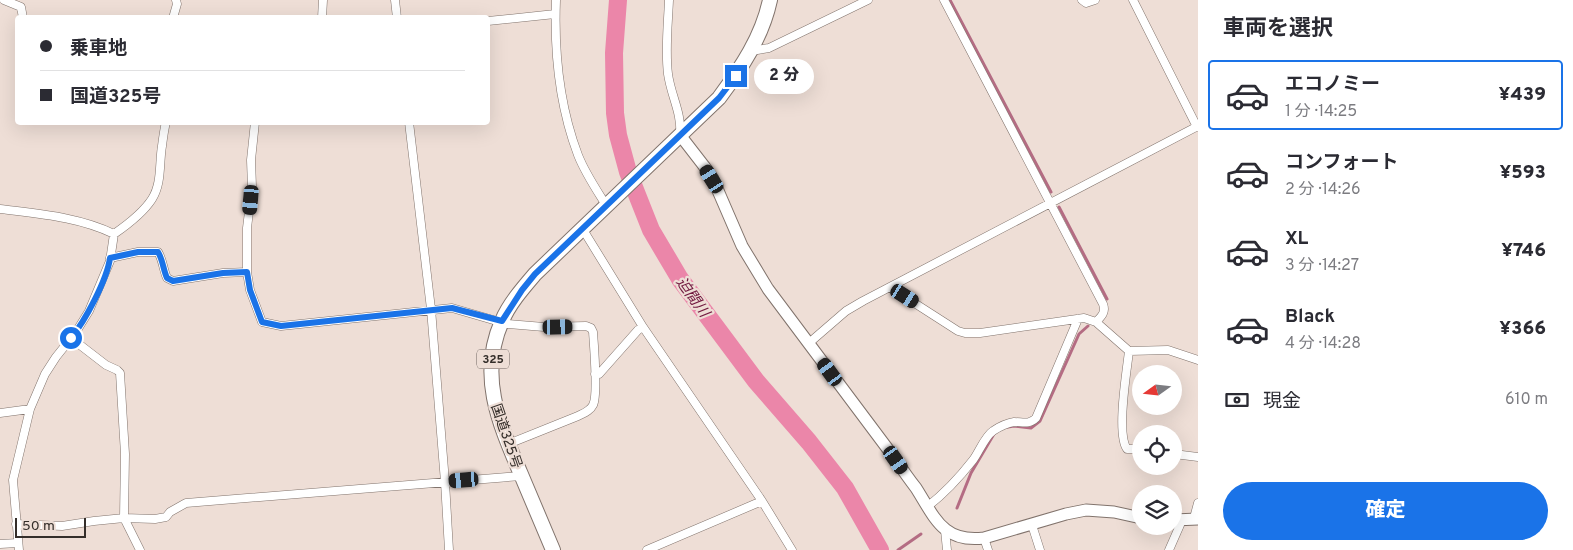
<!DOCTYPE html>
<html lang="ja">
<head>
<meta charset="utf-8">
<style>
	:root { --surface:#fff; --page:#f2f2f3; --text:#2b2b33; --muted:#7c7c81; --line:#e1e1e2; --accent:#1a73e8 }
	body { margin:0; font-family:Overpass,"Noto Sans JP",sans-serif; background:var(--page); color:var(--text); height:100vh; display:flex; flex-direction:column; font-size:19px; white-space:nowrap }
	* { box-sizing:border-box; margin:0 }
	p { font-size:16px; color:var(--muted) }
	.icon { flex:none; width:28px; height:28px; fill:none; stroke:currentColor; stroke-width:2; stroke-linecap:round; stroke-linejoin:round }
	.map { position:relative; flex:1; overflow:hidden }
	.details { display:flex; flex-direction:column; background:var(--surface); width:375px }
	.details>* { flex:none }
	.hud { position:absolute; left:15px; top:15px; width:475px; height:110px; border-radius:5px; box-shadow:0 5px 20px #0002; display:grid; align-content:center; height:110px; padding:0 25px; background:var(--surface) }
	.needle { width:32px; rotate:255deg }
	.tools { position:absolute; left:1132px; top:365px; display:grid; gap:10px }
	.tools a { display:grid; place-items:center; width:50px; height:50px; border-radius:50%; background:var(--surface); box-shadow:0 5px 20px #0002; font-size:25px }
	.scale { position:absolute; left:15px; bottom:12px; width:71px; box-sizing:border-box; padding-left:5px; border:2px solid #342e2a; border-top:0; font-size:14px; line-height:18px; white-space:nowrap; color:#342e2a; -webkit-text-stroke:4px #eeded6; paint-order:stroke }
	.end { position:absolute; width:22px; height:22px; margin:-11px; border:6px solid #1a73e8; background:#fff; box-shadow:0 0 0 2px #fff }
	.from { border-radius:50% }
	.bubble { position:absolute; height:35px; border-radius:18px; background:var(--surface); box-shadow:0 5px 20px #0002; font-size:16px; font-weight:800; line-height:35px; text-align:center }
	.car { position:absolute; width:15px; height:30px; margin:-15px -8px; border-radius:6px; box-shadow:0 0 4px 1px #0007; background:linear-gradient(#222 24%,#8ab4d8 0 40%,#222 0 76%,#8ab4d8 0 86%,#222 0) }
	.hud b { display:flex; align-items:center; gap:18px; height:48px; font-size:19px }
	.hud b+b { border-top:1px solid var(--line) }
	.hud i { width:12px; height:12px; background:var(--text) }
	ul { padding:0; list-style:none }
	li { display:flex; align-items:center; gap:15px; height:70px; margin:0 10px 8px; padding:0 15px; border:2px solid transparent; border-radius:5px }
	li div { flex:1 }
	li b { display:block; font-size:19px }
	li em { font-style:normal; font-weight:800 }
	li.selected { border-color:var(--accent) }
	li>.icon { width:45px; height:45px; stroke-width:1.5 }
	h2 { padding:0 25px; font-size:22px; line-height:60px }
	.pay { display:flex; align-items:center; gap:12px; height:55px; padding:0 25px; font-size:19px }
	.pay p { margin-inline-start:auto }
	.cta { display:flex; gap:10px; margin-top:auto; padding:10px 25px }
	.cta a { flex:1; height:58px; border-radius:30px; background:var(--accent); color:#fff; font-size:20px; font-weight:800; line-height:58px; text-align:center }
	main { display:flex; flex:1; min-height:0 }
	.map>svg:first-child { display:block }
	.lines { fill:none; stroke-linecap:round; stroke-linejoin:round }
	.stream { stroke:#b46c83; stroke-width:3 }
	.river { stroke:#eb86a9; stroke-width:18 }
	.street-casing { stroke:#81736c; stroke-width:9 }
	.secondary-casing { stroke:#81736c; stroke-width:13 }
	.highway-casing { stroke:#81736c; stroke-width:16 }
	.street { stroke:#fff; stroke-width:8 }
	.secondary { stroke:#fff; stroke-width:11 }
	.highway { stroke:#fff; stroke-width:14 }
	.route { stroke:#1a73e8; stroke-width:6 }
	.labels { text-anchor:middle; stroke-width:4.5; stroke-linejoin:round; paint-order:stroke }
	.shield { fill:#eeded6; stroke:#6c635e; stroke-width:1 }
	.shield-label { font-size:12px; font-weight:bold; fill:#342e2a }
	.street-label { font-size:14px; fill:#342e2a; stroke:#eeded6 }
	.water-label { font-size:15px; font-style:italic; fill:#71183f; stroke:#eeded6 }
</style>
</head>
<body>
<main>
<div class="map">
<svg width="1198" height="550" viewBox="0 0 1198 550">
	<rect width="100%" height="100%" fill="#eeded6"/>
	<g class="lines">
		<path class="stream" d="M950,0L1051,192
			M1059,207L1107,299
			M1008,427L1014,426L1031,428L1040,421L1079,334L1088,326
			M957,508L971,473L994,434
			M898,550L921,534"/>
		<path class="river" d="M618,0L614,53L615,113L618,135L628,172L651,230L680,279L756,381L809,442L845,488L880,550"/>
		<defs>
			<path id="street" d="M4,0L21,7L23,18
				M395,0L397,18
				M556,0C554,53 559,105 578,155C585,173 596,189 606,205
				M669,0C668,24 665,50 668,74C671,96 682,113 680,135
				M944,0L1103,304C1106,312 1102,316 1096,322
				M1082,0L1086,3L1095,0
				M1133,0L1197,127
				M173,18L177,4L176,0
				M322,18L323,0
				M488,21L555,14
				M751,51L769,48L868,0
				M255,122L251,160L252,187L247,228V272L250,290L262,322L281,326L452,308L507,324L544,327L586,326L591,328L593,332C594,345 598,396 593,405C590,411 584,413 578,416L508,444
				M409,122L431,309L445,482L449,550
				M0,209C39,214 79,217 114,234
				M582,228L643,327L762,501L792,550
				M110,258L138,252H158C163,260 163,269 167,278L173,281L223,273L247,272
				M891,288L958,331L965,333H980L1084,318L1096,322L1129,351L1168,350L1198,360
				M71,338L106,365L117,370L120,373L125,454L124,518L140,550
				M809,343L846,311L863,301L1198,126
				M1129,351C1127,370 1116,434 1127,449H1141
				M595,374H599L638,330L643,327
				M0,413L30,409
				M1174,454L1198,457
				M927,507C945,493 959,478 973,460C979,452 985,436 993,431C999,427 1007,423 1014,422C1023,422 1029,425 1036,418L1078,319
				M1194,518L1198,503
				M16,524L62,526L94,521L124,518L155,519L166,517L170,512L186,503L521,476
				M1032,525L1040,550
				M945,530L947,550
				M984,538L988,550
				M0,544L18,543
				M19,550L13,480L30,409L45,374L56,357L76,332L89,311L110,261L114,234C127,225 143,213 152,199C162,183 159,164 162,146C163,138 164,130 166,122
				M647,550L762,501
				M1169,550L1180,525V520"/>
			<path id="secondary" d="M680,135L704,166L713,179L742,246L768,289L896,460C902,469 909,479 916,488C935,518 943,543 984,538L1066,514L1086,510L1114,512L1141,518
				M1174,520L1198,519"/>
			<path id="highway" d="M553,550C542,524 531,498 520,472C499,423 478,375 502,321C509,304 523,288 535,274L719,98C742,67 762,37 770,0"/>
		</defs>
		<use href="#street" class="street-casing"/>
		<use href="#secondary" class="secondary-casing"/>
		<use href="#highway" class="highway-casing"/>
		<use href="#street" class="street"/>
		<use href="#secondary" class="secondary"/>
		<use href="#highway" class="highway"/>
	</g>
	<g class="lines">
		<path class="route" d="M71,338C85,321 107,280 110,258L138,252H158C163,260 163,269 167,278L173,281L223,273L247,272L250,290L262,322L281,326L452,308L502,321L522,290L535,274L719,98L736,76"/>
	</g>
	<g class="labels">
		<rect class="shield" x="477" y="349.5" width="32" height="19" rx="4"/>
		<g class="shield-label">
			<text x="493" y="363">325</text>
		</g>
		<g class="street-label">
			<text transform="translate(507 436) rotate(71)" y="5">国道325号</text>
		</g>
		<g class="water-label">
			<text transform="translate(693 297) rotate(54)" y="5">迫間川</text>
		</g>
	</g>
</svg>
<div class="tools">
<a><svg class="needle" viewBox="-14 -14 28 28"><path d="M0-13l5 13h-10z" fill="#e53935"/><path d="M0 13l5-13h-10z" fill="#7c7c81"/></svg></a>
<a><svg class="icon" aria-label="locate" viewBox="0 0 24 24"><circle cx="12" cy="12" r="6"/><path d="M12 2v4M12 18v4M2 12h4M18 12h4"/></svg></a>
<a><svg class="icon" aria-label="layers" viewBox="0 0 24 24"><path d="M12 4l9 5-9 5-9-5zM3 14l9 5 9-5"/></svg></a>
</div>
<div class="scale">50 m</div>
<i class="end from" style="left:71px;top:338px"></i>
<i class="end" style="left:736px;top:76px"></i>
<div class="bubble" style="left:754px;top:59px;width:60px">2 分</div>
<i class="car" style="left:712px;top:179px;rotate:328deg"></i>
<i class="car" style="left:251px;top:200px;rotate:185deg"></i>
<i class="car" style="left:905px;top:296px;rotate:122deg"></i>
<i class="car" style="left:558px;top:327px;rotate:89deg"></i>
<i class="car" style="left:830px;top:372px;rotate:324deg"></i>
<i class="car" style="left:896px;top:460px;rotate:145deg"></i>
<i class="car" style="left:464px;top:480px;rotate:265deg"></i>
<div class="hud">
<b><i class="from"></i>乗車地</b>
<b><i></i>国道325号</b>
</div>
</div>
<section class="details">
<h2>車両を選択</h2>
<ul>
<li class="selected"><svg class="icon" aria-label="car" viewBox="0 0 24 24"><path d="M5 17H2v-5l4-1 3-4h7l3 4 3 1v5h-3M9 17h6M6 11h13"/><circle cx="7" cy="17" r="2"/><circle cx="17" cy="17" r="2"/></svg><div><b>エコノミー</b><p>1 分 · 14:25</p></div><em>¥439</em></li>
<li><svg class="icon" aria-label="car" viewBox="0 0 24 24"><path d="M5 17H2v-5l4-1 3-4h7l3 4 3 1v5h-3M9 17h6M6 11h13"/><circle cx="7" cy="17" r="2"/><circle cx="17" cy="17" r="2"/></svg><div><b>コンフォート</b><p>2 分 · 14:26</p></div><em>¥593</em></li>
<li><svg class="icon" aria-label="car" viewBox="0 0 24 24"><path d="M5 17H2v-5l4-1 3-4h7l3 4 3 1v5h-3M9 17h6M6 11h13"/><circle cx="7" cy="17" r="2"/><circle cx="17" cy="17" r="2"/></svg><div><b>XL</b><p>3 分 · 14:27</p></div><em>¥746</em></li>
<li><svg class="icon" aria-label="car" viewBox="0 0 24 24"><path d="M5 17H2v-5l4-1 3-4h7l3 4 3 1v5h-3M9 17h6M6 11h13"/><circle cx="7" cy="17" r="2"/><circle cx="17" cy="17" r="2"/></svg><div><b>Black</b><p>4 分 · 14:28</p></div><em>¥366</em></li>
</ul>
<div class="pay"><svg class="icon" aria-label="cash" viewBox="0 0 24 24"><path d="M3 7h18v10H3z"/><circle cx="12" cy="12" r="2"/></svg>現金<p>610 m</p></div>
<div class="cta"><a>確定</a></div>
</section>
</main>
</body>
</html>
